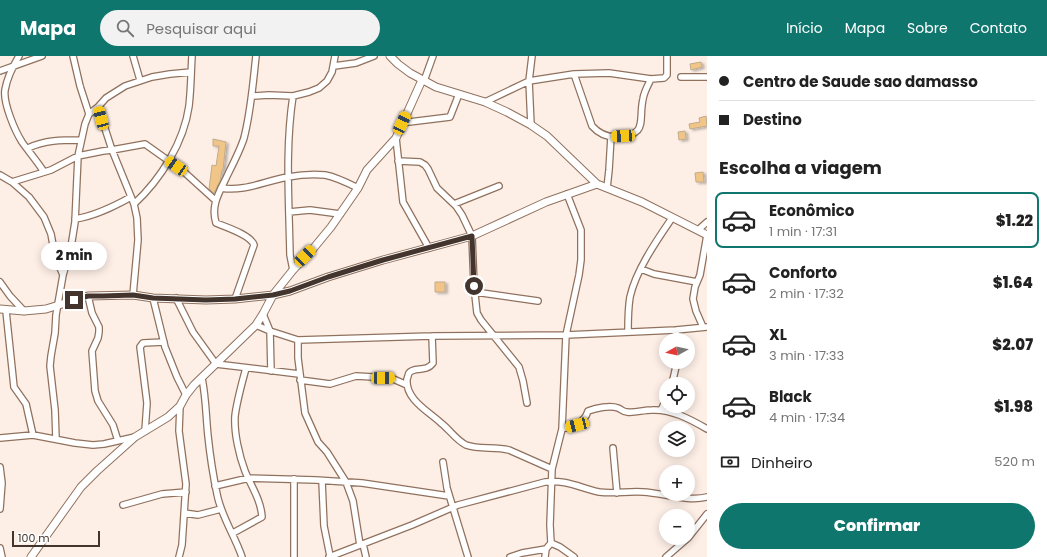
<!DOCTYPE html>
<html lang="pt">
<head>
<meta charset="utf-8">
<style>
	:root { --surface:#fff; --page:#f2f2f2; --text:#222; --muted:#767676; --line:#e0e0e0; --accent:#0f766e }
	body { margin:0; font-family:Poppins,sans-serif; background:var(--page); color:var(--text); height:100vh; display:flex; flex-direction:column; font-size:15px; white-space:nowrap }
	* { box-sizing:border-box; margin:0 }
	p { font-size:13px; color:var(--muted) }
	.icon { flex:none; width:22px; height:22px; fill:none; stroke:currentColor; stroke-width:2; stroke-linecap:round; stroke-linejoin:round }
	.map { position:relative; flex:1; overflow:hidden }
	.sheet { display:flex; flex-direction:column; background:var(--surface); width:340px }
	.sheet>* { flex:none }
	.guide { display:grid; align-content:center; height:88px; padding:0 12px; background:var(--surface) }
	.needle { width:26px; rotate:262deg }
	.fabs { position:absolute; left:659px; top:277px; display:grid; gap:8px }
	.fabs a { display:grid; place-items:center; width:36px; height:36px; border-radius:50%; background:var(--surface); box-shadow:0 2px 10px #0003; font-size:20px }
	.scale { position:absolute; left:12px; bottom:10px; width:88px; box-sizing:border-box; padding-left:4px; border:2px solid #43352d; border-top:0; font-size:11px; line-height:14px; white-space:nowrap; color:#43352d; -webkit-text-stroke:3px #fff; paint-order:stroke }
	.end { position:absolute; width:18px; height:18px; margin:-9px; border:5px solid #43352d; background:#fff; box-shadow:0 0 0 2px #fff }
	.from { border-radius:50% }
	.bubble { position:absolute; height:28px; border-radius:14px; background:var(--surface); box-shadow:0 2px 10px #0003; font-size:13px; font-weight:800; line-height:28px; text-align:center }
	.car { position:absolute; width:12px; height:24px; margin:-12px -6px; border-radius:5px; box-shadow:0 0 3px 1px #0007; background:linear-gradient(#f5c518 24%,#345 0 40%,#f5c518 0 76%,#345 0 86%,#f5c518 0) }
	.guide b { display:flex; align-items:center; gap:14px; height:38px; font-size:15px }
	.guide b+b { border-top:1px solid var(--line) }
	.guide i { width:10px; height:10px; background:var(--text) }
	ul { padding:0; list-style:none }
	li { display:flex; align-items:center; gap:12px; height:56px; margin:0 8px 6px; padding:0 4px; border:2px solid transparent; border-radius:8px }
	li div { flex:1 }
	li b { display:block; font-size:15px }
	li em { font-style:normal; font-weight:800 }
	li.current { border-color:var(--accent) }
	li>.icon { width:36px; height:36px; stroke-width:1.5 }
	h2 { padding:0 12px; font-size:18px; line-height:48px }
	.pay { display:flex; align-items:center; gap:10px; height:44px; padding:0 12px; font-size:15px }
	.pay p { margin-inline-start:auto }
	.primary-button { display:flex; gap:8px; margin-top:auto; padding:8px 12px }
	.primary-button a { flex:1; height:46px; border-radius:24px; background:var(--accent); color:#fff; font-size:16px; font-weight:800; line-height:46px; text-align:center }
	header { display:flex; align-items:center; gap:24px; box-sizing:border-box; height:56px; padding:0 20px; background:var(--accent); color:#fff }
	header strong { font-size:19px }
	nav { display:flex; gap:22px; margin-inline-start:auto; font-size:14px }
	.search { width:280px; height:36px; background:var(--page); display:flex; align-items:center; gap:10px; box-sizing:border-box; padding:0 14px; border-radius:22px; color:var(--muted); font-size:15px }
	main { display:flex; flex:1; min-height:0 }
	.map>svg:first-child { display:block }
	.building { fill:#f1c587; stroke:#c1ac8e; filter:url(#shadow) }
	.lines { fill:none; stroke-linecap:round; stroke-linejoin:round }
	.minor-casing { stroke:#90715e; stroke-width:8 }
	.tertiary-casing { stroke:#90715e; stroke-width:9 }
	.minor { stroke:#fff; stroke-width:5.5 }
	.tertiary { stroke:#fff; stroke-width:7 }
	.route { stroke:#43352d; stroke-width:5 }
</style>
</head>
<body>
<header>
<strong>Mapa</strong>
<div class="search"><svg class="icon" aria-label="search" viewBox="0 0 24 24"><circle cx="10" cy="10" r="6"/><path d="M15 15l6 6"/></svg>Pesquisar aqui</div>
<nav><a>Início</a><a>Mapa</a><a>Sobre</a><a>Contato</a></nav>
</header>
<main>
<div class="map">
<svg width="707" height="501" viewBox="0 0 707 501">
	<defs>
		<filter id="shadow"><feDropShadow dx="2.5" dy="1.5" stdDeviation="1" flood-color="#0004"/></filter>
	</defs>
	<rect width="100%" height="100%" fill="#fdefe6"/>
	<path class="building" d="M701,6L702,11L691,14L690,8Z
		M706,60L707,70L690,73L689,68L700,66L699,62Z
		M685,75L686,83L679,84L678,76Z
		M213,83L226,86L223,114H222L220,125L214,137L209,133L212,109L216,110L219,90H213Z
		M703,116L704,126H696L695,117Z
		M435,226H445V236H435Z"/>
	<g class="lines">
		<defs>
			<path id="minor" d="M19,0C13,10 7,22 5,34C3,47 15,75 22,86C29,96 37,105 44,116
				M73,0L80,30L89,58
				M133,0L140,24
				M334,10L356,7L374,0
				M0,15L42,0
				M574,18L592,70C599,78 606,81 616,81C649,79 638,66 643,43C644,36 648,29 651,23
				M681,21H707
				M424,25L433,0
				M252,40L269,39L293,40L309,36L319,32L327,25L332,16L335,0
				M485,46L529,25L574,18L609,17L651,23L664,22L667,19V0
				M98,51L112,94L134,148L137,162L138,184L133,239
				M401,67L450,61L459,38
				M531,69L529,25L532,0
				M396,82L403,146L429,192
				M28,92C45,84 62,84 80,84
				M398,105L420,106L425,109L428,113L437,132L456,150L462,159L472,180L474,230L477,257L481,264L519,311L523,325L527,347
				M0,119L12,126L29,141L44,161L51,178L55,200L63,219
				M12,126L51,114L78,100L103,95L112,94L145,88L183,115L215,144
				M221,132C244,136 265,125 288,121C299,119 314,118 325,119C336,121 348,127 358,132
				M607,132L609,114L611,81
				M134,148C161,123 184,86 189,50C191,33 191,16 192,0
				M454,148L499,130
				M289,156L310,154L340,158
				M75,163C95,160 113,151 131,141
				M698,174L707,166
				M641,213L654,218L697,226
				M293,214L290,199C289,146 285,92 293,40
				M0,226L10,240L24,255
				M475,236L538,245
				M88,240L92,257L99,271V276L98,282L92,295L95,335L98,345L113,369L118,385
				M153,242L165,291L177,321L186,339
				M176,242L193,276L216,308L299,318
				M235,243L254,189C251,179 226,171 216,167C210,148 221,134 228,118C233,108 241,92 244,82C251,55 253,27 256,0
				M6,255L14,331L26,348L33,379
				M263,258L270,275L271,315
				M256,269L270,275L298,284L432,280L566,279L676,274L707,271
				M703,271L696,255L693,243L695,231L700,219L707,179
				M676,274L677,284
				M628,276C628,264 628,253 630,241C636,214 657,184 672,162
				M432,280L433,307C426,317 414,310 409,317C408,319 408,321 407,323C405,343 428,355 441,367C450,374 456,384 466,389C480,394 495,390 509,394L552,413
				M298,284V302L305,357L318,386L327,396L346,426L353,445L360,489
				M202,322C206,342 206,361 208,380C210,399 213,419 217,438C221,460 235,480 242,501
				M300,324L330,328L356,320L391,322L407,329
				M672,328L677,306
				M661,354L666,344
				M562,373C573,370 584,368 588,355C596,352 610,349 618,352C621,353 623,356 627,356C635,357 643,354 652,354C671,353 690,363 707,373
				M145,375L147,347L140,291L143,287L164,286
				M0,382L33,379L75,387L93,389L104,388L135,381
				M56,383L55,354L50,310L51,300L55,277L56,259L63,219L71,191L75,166L78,100L85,68L89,58L98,51L106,42L125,30L152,21L170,18L191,16
				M613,392L617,437
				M443,406L447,432L468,501
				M0,411L2,427L0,453
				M322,425L324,470L330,500
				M215,430L249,422L316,424L362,427L449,440
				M123,449L162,438L186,436
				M184,457L198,459L221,453
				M233,477L262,461C261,444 251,430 245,415C239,399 234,377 235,360C237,344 242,327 246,312
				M688,482L707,458
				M551,487L560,491L574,501
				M363,488L366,501
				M0,492L2,501
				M179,501L182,489L186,428L179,375L180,350
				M294,501V423
				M329,501L412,469L458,449L545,426C564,423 581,432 599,436C614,438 628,435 643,436C663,437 688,446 707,441
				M510,501L522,497L546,493
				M545,501L546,493L551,487L550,469L552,413L562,373L566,279L579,219L581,204V174L567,138
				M666,501L688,482"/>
			<path id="tertiary" d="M390,0L398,8L410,17L436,31L485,46L507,56L531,69L547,80L597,128L642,146L707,179
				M0,253L24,255L46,253L88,240L133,239L153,242L206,244L235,243L273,239L290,235L328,221L383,204L472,180L546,146L597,128
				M31,501L81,431L97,415L135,381L168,361L180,350L186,339L194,329L256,269L263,258L273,239L293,214L312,194L331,171L358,132L367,114L396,82L422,24"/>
		</defs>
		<use href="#minor" class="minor-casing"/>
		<use href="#tertiary" class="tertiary-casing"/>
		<use href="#minor" class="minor"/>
		<use href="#tertiary" class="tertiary"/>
	</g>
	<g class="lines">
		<path class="route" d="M74,244L88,240H103L133,239L153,242L206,244L235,243L273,239L290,235L328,221L383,204L472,180L474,230"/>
	</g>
</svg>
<div class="fabs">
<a><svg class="needle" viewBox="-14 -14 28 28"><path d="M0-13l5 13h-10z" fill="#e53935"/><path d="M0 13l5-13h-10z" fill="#767676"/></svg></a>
<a><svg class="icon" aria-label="locate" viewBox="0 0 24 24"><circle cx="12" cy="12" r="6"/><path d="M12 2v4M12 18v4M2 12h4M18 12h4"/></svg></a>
<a><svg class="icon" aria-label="layers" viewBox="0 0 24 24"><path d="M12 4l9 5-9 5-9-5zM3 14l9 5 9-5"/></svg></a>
<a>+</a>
<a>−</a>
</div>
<div class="scale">100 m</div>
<i class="end from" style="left:474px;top:230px"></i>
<i class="end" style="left:74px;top:244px"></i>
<div class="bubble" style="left:41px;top:186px;width:66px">2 min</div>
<i class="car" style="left:101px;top:62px;rotate:345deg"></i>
<i class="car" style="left:402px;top:67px;rotate:25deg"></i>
<i class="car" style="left:623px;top:80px;rotate:267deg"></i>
<i class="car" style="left:176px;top:110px;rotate:304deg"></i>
<i class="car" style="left:305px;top:200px;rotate:45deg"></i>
<i class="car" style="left:383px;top:322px;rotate:90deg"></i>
<i class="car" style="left:577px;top:369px;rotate:256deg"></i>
</div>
<section class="sheet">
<div class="guide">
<b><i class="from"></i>Centro de Saude sao damasso</b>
<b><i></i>Destino</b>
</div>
<h2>Escolha a viagem</h2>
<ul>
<li class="current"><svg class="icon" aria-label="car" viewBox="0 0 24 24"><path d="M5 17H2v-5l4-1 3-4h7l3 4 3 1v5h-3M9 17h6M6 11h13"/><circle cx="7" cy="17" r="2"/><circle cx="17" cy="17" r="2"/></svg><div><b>Econômico</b><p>1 min · 17:31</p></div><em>$1.22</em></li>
<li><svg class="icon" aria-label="car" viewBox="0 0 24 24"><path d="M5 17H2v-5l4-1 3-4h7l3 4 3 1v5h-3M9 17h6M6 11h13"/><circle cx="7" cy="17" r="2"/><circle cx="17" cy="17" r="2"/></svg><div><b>Conforto</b><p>2 min · 17:32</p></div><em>$1.64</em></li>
<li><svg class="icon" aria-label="car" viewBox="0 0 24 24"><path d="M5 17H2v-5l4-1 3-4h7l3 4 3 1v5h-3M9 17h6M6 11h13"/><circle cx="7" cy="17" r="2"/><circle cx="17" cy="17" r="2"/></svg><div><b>XL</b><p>3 min · 17:33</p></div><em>$2.07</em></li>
<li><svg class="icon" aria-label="car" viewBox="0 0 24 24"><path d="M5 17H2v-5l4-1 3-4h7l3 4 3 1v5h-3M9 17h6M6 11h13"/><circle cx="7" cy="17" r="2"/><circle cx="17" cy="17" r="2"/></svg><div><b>Black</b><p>4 min · 17:34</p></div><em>$1.98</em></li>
</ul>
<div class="pay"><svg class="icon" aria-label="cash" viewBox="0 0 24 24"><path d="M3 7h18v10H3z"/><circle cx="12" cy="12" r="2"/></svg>Dinheiro<p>520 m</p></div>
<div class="primary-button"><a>Confirmar</a></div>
</section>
</main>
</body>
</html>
